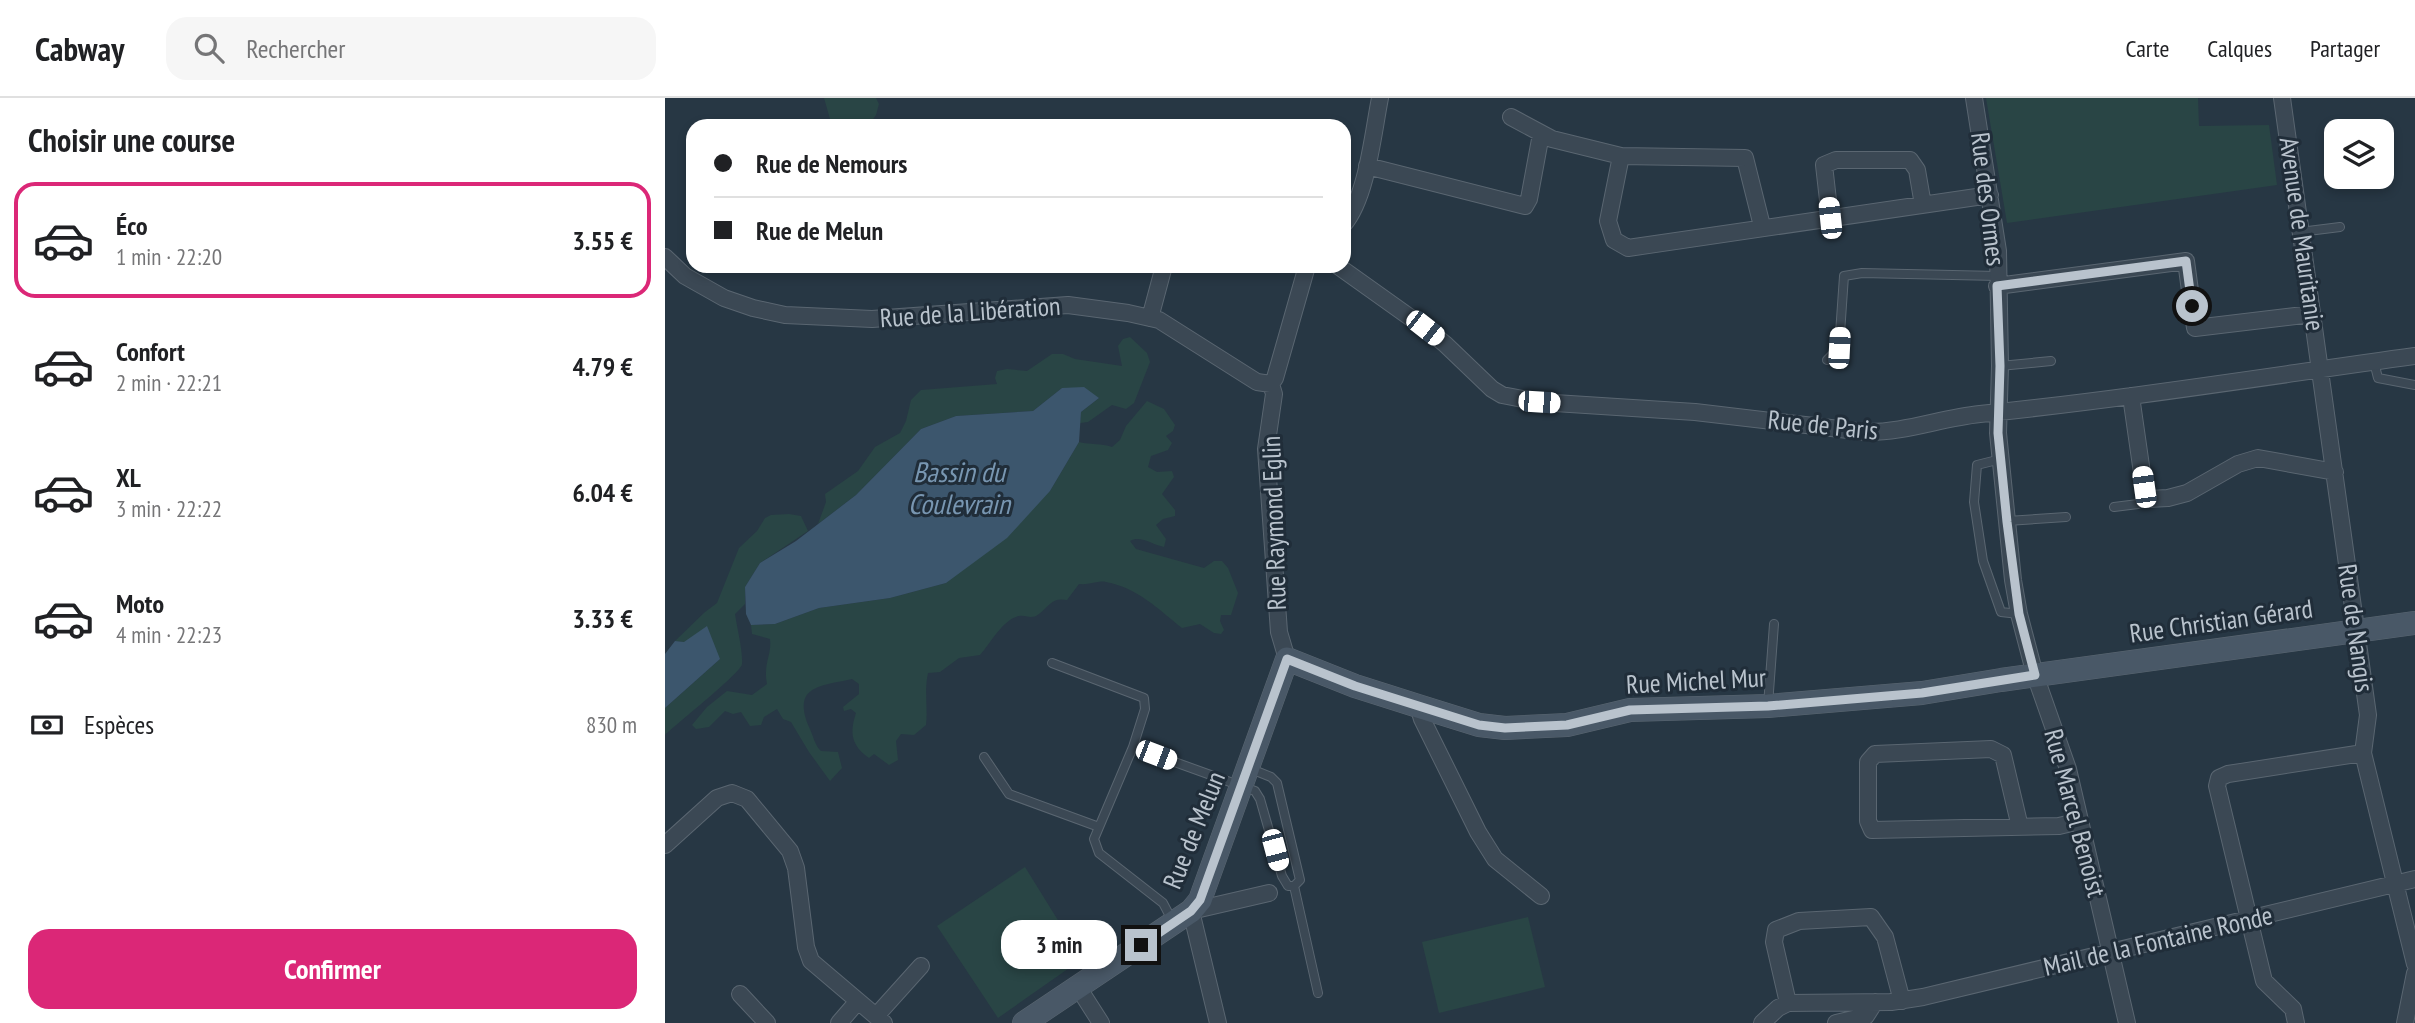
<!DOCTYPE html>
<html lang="fr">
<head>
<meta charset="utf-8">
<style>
	:root { --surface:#fff; --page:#f6f6f6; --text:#202124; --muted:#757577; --line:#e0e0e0; --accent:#db2777 }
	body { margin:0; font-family:"PT Sans Narrow",sans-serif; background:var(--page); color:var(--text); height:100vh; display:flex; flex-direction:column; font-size:26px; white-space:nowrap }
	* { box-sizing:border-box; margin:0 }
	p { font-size:23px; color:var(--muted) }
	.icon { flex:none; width:38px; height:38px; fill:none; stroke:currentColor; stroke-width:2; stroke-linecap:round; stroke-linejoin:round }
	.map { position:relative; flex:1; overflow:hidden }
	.panel { display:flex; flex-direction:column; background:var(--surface); width:665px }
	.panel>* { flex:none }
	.guide { position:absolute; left:21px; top:21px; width:665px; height:154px; border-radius:21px; box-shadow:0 4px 10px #0003; display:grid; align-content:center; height:154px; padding:0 28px; background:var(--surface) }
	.controls { position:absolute; left:1659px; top:21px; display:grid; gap:14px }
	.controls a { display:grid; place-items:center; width:70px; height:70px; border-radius:14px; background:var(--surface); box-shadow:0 4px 10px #0003; font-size:35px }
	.end { position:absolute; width:32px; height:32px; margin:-16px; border:9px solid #b9c3cd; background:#111; box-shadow:0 0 0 4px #111 }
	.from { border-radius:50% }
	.bubble { position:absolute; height:49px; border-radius:21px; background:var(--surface); box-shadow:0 4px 10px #0003; font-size:23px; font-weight:700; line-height:49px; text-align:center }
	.car { position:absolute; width:21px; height:42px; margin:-21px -10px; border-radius:9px; box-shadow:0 0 5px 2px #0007; background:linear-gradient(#fff 24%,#345 0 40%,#fff 0 76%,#345 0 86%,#fff 0) }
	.guide b { display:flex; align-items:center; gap:24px; height:66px; font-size:26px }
	.guide b+b { border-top:2px solid var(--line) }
	.guide i { width:18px; height:18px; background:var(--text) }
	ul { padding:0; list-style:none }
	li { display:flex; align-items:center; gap:21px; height:116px; margin:0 14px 10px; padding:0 14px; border:4px solid transparent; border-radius:21px }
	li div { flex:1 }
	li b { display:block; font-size:26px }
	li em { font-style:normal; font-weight:700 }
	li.on { border-color:var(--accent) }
	li>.icon { width:63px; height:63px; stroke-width:1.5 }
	h2 { padding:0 28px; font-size:32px; line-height:84px }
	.pay { display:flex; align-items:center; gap:18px; height:77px; padding:0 28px; font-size:26px }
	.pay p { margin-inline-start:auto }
	.button { display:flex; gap:14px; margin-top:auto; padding:14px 28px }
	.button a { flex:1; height:80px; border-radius:21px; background:var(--accent); color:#fff; font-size:28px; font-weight:700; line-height:80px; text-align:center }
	header { display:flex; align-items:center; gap:42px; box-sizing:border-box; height:98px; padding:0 35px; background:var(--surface); border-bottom:2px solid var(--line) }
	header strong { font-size:33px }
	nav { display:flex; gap:38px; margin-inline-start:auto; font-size:24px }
	.search { width:490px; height:63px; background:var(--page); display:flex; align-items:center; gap:18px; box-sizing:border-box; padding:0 24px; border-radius:21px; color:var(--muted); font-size:26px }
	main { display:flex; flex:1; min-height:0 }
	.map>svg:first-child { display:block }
	.green { fill:#294545 }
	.water { fill:#3c566d }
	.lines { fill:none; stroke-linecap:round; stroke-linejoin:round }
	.lane-casing { stroke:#5a6671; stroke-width:10 }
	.street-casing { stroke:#5a6671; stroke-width:18 }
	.secondary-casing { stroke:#5a6671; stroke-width:24 }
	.lane { stroke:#3b4854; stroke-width:8 }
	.street { stroke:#3b4854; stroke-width:16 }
	.secondary { stroke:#495867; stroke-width:23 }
	.route { stroke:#b9c3cd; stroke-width:9 }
	.labels { text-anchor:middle; stroke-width:6; stroke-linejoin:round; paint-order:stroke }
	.street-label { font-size:26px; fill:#b9c3cd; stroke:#202d39 }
	.water-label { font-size:28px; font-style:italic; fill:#7896b1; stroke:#202d39 }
</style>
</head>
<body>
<header>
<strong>Cabway</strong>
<div class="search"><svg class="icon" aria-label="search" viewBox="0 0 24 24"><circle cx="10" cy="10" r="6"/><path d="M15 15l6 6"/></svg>Rechercher</div>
<nav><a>Carte</a><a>Calques</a><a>Partager</a></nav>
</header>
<main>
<section class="panel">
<h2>Choisir une course</h2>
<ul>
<li class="on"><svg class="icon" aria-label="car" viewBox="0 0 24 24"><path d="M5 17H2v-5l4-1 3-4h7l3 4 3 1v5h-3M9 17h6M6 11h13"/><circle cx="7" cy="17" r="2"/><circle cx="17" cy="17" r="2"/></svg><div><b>Éco</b><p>1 min · 22:20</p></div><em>3.55 €</em></li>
<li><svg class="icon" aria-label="car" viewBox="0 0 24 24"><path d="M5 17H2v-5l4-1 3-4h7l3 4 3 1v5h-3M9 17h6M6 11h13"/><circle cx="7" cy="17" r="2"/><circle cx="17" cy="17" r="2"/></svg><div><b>Confort</b><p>2 min · 22:21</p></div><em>4.79 €</em></li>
<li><svg class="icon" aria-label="car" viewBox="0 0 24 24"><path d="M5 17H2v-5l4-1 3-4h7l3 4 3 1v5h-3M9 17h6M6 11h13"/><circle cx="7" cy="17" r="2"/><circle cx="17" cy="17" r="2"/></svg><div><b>XL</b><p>3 min · 22:22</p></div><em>6.04 €</em></li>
<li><svg class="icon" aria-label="car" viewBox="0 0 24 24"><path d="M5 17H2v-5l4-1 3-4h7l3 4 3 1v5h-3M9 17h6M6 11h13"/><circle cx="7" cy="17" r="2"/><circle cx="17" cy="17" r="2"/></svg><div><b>Moto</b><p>4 min · 22:23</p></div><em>3.33 €</em></li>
</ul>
<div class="pay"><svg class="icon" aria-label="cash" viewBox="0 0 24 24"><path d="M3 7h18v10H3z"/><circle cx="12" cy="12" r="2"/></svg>Espèces<p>830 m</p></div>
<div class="button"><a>Confirmer</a></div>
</section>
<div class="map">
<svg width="1750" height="925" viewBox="0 0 1750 925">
	<rect width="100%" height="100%" fill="#273744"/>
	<path class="green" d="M159,0H211L214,6L211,17L203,28H167Z
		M1321,0H1533L1534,28L1604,27L1612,87L1342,125Z
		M465,239L482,255L485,264L469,305L461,311L447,307L423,324L415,325L416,314L434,300L397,290L368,313L291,318L256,331L191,397L153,426L161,404L160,396L193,373L210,349L235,335L241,323L246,302L256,292L332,286L330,280L332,273L342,271L362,273L387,256H398L410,261L457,268L453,248L458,241Z
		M482,303L499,311L510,327L508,333L501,338L507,345L503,352L486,358L483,369L492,374L507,373L509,379L497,396L510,412V418L498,421L491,427L501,441L499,449C487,447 476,437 465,443L471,451L539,470L549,463H557L563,470L573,495L566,517H556L555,523L559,532L556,536L549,535L535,526L517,530C493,511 473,490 441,484C434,482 426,487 414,486L402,502C387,499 384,508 374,516C366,522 362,517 354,518C338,521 325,546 315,557L294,560L275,574L263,575C259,593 263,609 261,627L249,637L236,636L231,643L233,662L224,667L209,656L204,660C185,647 185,633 191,615L186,611L179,613L178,609L194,596V586L187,581C157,588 126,587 144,629C148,637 150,648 156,653L173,654L177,670L165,683L144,654L126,624L118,621L112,611L99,619L96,627L85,628L76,614L68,616L60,613L44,629L31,631L27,627L42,609L62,593L87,597L102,586C98,565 107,557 105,541L87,536L86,527L110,526L154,510L225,500L281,485L385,393L414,344C426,347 436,345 447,349L455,342L461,328Z
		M124,416L136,418L143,433L95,465L80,489V506L70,516C72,530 78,553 77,566C76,575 11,626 0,637V610L55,561L19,544L10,543L40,514L52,505L74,450L92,433L100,420L106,417Z
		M360,769L417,861L333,920L272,828Z
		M863,819L880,889L774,915L757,844Z"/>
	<path class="water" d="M419,289L434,300L416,314L414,344L385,393L342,440L281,485L225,500L154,510L110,526L86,527L81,516L80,489L95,465L131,443L191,397L256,331L291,318L368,313L397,290Z
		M42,528L55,561L0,610V556L10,543L19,544Z"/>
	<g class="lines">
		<defs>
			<path id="lane" d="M1635,134L1675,129
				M1162,262L1174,250L1179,178L1197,175L1333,178
				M1709,264L1713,280L1750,287
				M1335,268L1386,263
				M1336,361L1312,367L1309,404L1318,463L1336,514L1354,516
				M1449,409L1473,406L1484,401
				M1342,423L1401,419
				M387,565L479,600L480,611L468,649
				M1103,607L1109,526
				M319,659L344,696L434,729
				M629,788L653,895
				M508,824L498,805L434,755L429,741L468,649L590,693L595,701L617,778L623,788H629L635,782L612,685L606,679L586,671"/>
			<path id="street" d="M1309,0L1333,153L1335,268L1333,335L1348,482L1354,516L1370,577L1403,671L1462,925
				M1617,0L1703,617L1698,655L1750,866
				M846,19L887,41L956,58L1080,60L1097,128
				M956,58L943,123L949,142L963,150L1325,97
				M702,68L860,108L864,101L876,36
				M1165,120L1159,67L1171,62H1245L1252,72L1258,107
				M679,126C702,99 708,35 715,0
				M0,159L20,178L59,200L88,210L120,217L207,221L403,207L463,215L494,222L592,284L606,286
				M673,168L760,230L780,246L827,291L837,297L874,304L1030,314L1200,334C1239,335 1276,320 1315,316C1461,301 1605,278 1750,258
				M1332,188L1521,163L1530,230L1647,216
				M485,220L499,168
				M1466,298L1479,389L1484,401L1503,400L1522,395L1573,366L1593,360L1670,374
				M622,561L614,534L601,351L609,296L606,286L610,280L642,168
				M753,608L757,621L813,734L830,761L876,798
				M1355,729L1338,657L1326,651L1210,656L1203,664V723L1207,732L1394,728L1415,723
				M0,747L52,700L67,695L82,701L125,753L131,770L141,849L146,863L219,925
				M413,889L436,925
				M75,896L102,925
				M1123,905L1109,844L1111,832L1134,823L1206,819L1220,839L1237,903
				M211,918L256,868
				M174,925L193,903
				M553,925L526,813L604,795
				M1097,925L1113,910L1123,905L1226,904L1258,899L1750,781
				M1171,925L1201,918L1210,904
				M1631,925L1628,911L1599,883L1552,688L1554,680L1563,676L1698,655
				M1740,925L1750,875"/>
			<path id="secondary" d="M359,925L526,813L535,802L622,561L690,588L753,608L814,627L840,630L902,627L965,612L1103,608L1257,595L1336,582L1750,525"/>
		</defs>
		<use href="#lane" class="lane-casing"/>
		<use href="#street" class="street-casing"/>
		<use href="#secondary" class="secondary-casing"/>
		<use href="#lane" class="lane"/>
		<use href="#street" class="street"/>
		<use href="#secondary" class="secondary"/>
	</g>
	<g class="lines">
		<path class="route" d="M476,847L526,813L535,802L622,561L690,588L814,627L840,630L902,627L965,612L1103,608L1257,595L1370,577L1354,516L1342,424L1333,335L1335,268L1332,188L1521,163L1527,208"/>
	</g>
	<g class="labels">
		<g class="street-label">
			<text transform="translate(1323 101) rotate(83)" y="9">Rue des Ormes</text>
			<text transform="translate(1637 136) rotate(82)" y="9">Avenue de Mauritanie</text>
			<text transform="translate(305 214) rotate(-4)" y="9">Rue de la Libération</text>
			<text transform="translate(1158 327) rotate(6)" y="9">Rue de Paris</text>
			<text transform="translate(609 425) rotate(-92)" y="9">Rue Raymond Eglin</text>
			<text transform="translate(1556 523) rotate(-8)" y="9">Rue Christian Gérard</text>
			<text transform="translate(1691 530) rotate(82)" y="9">Rue de Nangis</text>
			<text transform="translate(1031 583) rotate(-3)" y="9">Rue Michel Mur</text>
			<text transform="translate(1410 715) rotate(75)" y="9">Rue Marcel Benoist</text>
			<text transform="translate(529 732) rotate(-68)" y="9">Rue de Melun</text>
			<text transform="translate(1493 843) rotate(-13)" y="9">Mail de la Fontaine Ronde</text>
		</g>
		<g class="water-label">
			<text x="294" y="384">Bassin du<tspan x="294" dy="32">Coulevrain</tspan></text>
		</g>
	</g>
</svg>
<div class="controls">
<a><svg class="icon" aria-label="layers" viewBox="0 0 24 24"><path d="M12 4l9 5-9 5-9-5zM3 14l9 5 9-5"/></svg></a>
</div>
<i class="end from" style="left:1527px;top:208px"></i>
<i class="end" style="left:476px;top:847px"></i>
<div class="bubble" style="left:336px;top:822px;width:116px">3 min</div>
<i class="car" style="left:1165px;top:120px;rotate:354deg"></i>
<i class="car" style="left:760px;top:230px;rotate:128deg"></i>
<i class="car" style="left:1174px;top:250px;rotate:3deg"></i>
<i class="car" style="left:874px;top:304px;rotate:94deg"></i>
<i class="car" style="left:1479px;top:389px;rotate:352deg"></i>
<i class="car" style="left:491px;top:657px;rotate:111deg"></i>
<i class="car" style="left:610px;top:752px;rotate:165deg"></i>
<div class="guide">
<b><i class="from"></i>Rue de Nemours</b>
<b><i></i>Rue de Melun</b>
</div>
</div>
</main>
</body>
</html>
